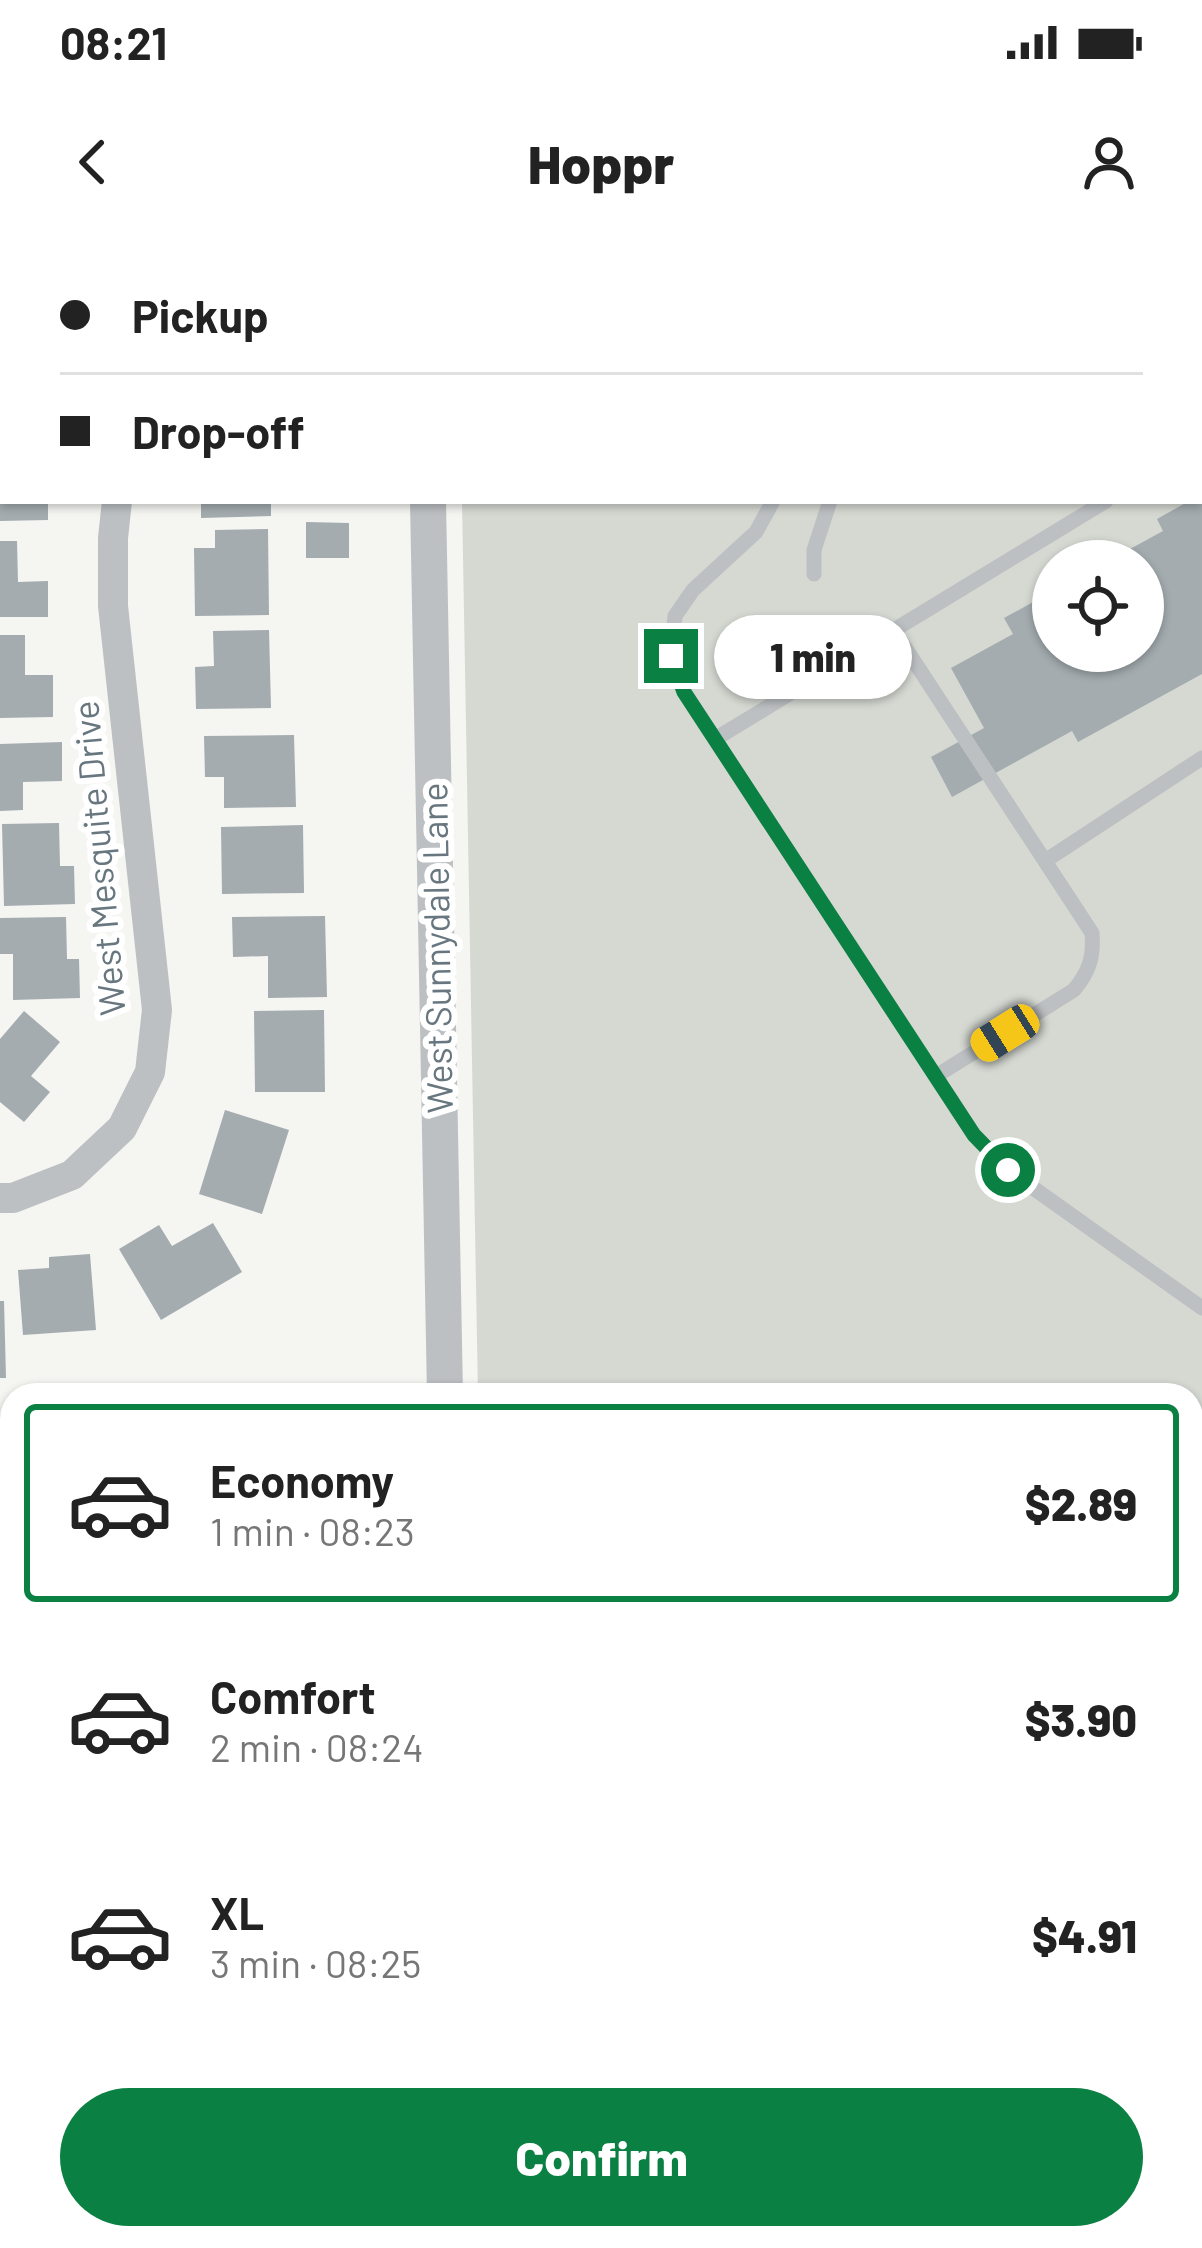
<!DOCTYPE html>
<html lang="en">
<head>
<meta charset="utf-8">
<style>
	:root { --surface:#fff; --page:#f6f6f6; --text:#222; --muted:#767676; --line:#e0e0e0; --accent:#0b8043 }
	body { margin:0; font-family:Barlow,sans-serif; background:var(--page); color:var(--text); height:100vh; display:flex; flex-direction:column; font-size:45px; white-space:nowrap }
	* { box-sizing:border-box; margin:0 }
	p { font-size:39px; color:var(--muted) }
	.icon { flex:none; width:66px; height:66px; fill:none; stroke:currentColor; stroke-width:2; stroke-linecap:round; stroke-linejoin:round }
	.map { position:relative; flex:1; overflow:hidden }
	.details { position:absolute; left:0px; top:1143px; width:1203px; height:867px; display:flex; flex-direction:column; background:var(--surface); border-radius:36px 36px 0 0; box-shadow:0 3px 9px #0004 }
	.details>* { flex:none }
	.hud { position:absolute; left:0px; top:0px; width:1203px; height:264px; box-shadow:0 3px 9px #0004; display:grid; align-content:center; height:264px; padding:0 60px; background:var(--surface) }
	.controls { position:absolute; left:1032px; top:300px; display:grid; gap:24px }
	.controls a { display:grid; place-items:center; width:132px; height:132px; border-radius:50%; background:var(--surface); box-shadow:0 3px 9px #0004; font-size:60px }
	.end { position:absolute; width:54px; height:54px; margin:-27px; border:15px solid #0b8043; background:#fff; box-shadow:0 0 0 6px #fff }
	.from { border-radius:50% }
	.bubble { position:absolute; height:84px; border-radius:42px; background:var(--surface); box-shadow:0 3px 9px #0004; font-size:39px; font-weight:800; line-height:84px; text-align:center }
	.car { position:absolute; width:36px; height:72px; margin:-36px -18px; border-radius:15px; box-shadow:0 0 9px 3px #0007; background:linear-gradient(#f5c518 24%,#345 0 40%,#f5c518 0 76%,#345 0 86%,#f5c518 0) }
	.hud b { display:flex; align-items:center; gap:42px; height:114px; font-size:45px }
	.hud b+b { border-top:3px solid var(--line) }
	.hud i { width:30px; height:30px; background:var(--text) }
	ul { padding:21px 0 0; list-style:none }
	li { display:flex; align-items:center; gap:36px; height:198px; margin:0 24px 18px; padding:0 36px; border:6px solid transparent; border-radius:12px }
	li div { flex:1 }
	li b { display:block; font-size:45px }
	li em { font-style:normal; font-weight:800 }
	li.on { border-color:var(--accent) }
	li>.icon { width:108px; height:108px; stroke-width:1.5 }
	.primary-button { display:flex; gap:24px; margin-top:auto; padding:24px 60px }
	.primary-button a { flex:1; height:138px; border-radius:72px; background:var(--accent); color:#fff; font-size:48px; font-weight:800; line-height:138px; text-align:center }
	.status { display:flex; justify-content:space-between; align-items:center; height:84px; padding:0 60px; background:var(--surface); direction:ltr }
	.status svg { height:33px; fill:currentColor }
	header { display:flex; justify-content:space-between; align-items:center; height:156px; padding:0 60px; background:var(--surface); font-size:54px; font-weight:800 }
	.map>svg:first-child { display:block }
	.green { fill:#d5d9d2; fill-rule:evenodd }
	.lines { fill:none; stroke-linecap:round; stroke-linejoin:round }
	.canal { stroke:#b3c0c2; stroke-width:36 }
	.building { fill:#a4acb0 }
	.service { stroke:#bcc0c3; stroke-width:15 }
	.minor { stroke:#bcc0c3; stroke-width:30 }
	.tertiary { stroke:#bcc0c3; stroke-width:36 }
	.route { stroke:#0b8043; stroke-width:15 }
	.labels { text-anchor:middle; stroke-width:12; stroke-linejoin:round; paint-order:stroke }
	.street-label { font-size:36px; fill:#68777f; stroke:#fff }
</style>
</head>
<body>
<div class="status"><b>08:21</b><svg viewBox="0 0 49 12"><path d="M0 12V9h3v3zM5 12V6h3v6zM10 12V3h3v9zM15 12V0h3v12zM26 1h20v11H26zM47 4h2v5h-2z"/></svg></div>
<header><svg class="icon" aria-label="back" viewBox="0 0 24 24"><path d="M15 5l-7 7 7 7"/></svg>Hoppr<svg class="icon" aria-label="person" viewBox="0 0 24 24"><circle cx="12" cy="8" r="4"/><path d="M4 21q1-7 8-7t8 7"/></svg></header>
<div class="map">
<svg width="1202" height="2008" viewBox="0 0 1202 2008">
	<rect width="100%" height="100%" fill="#f5f5f2"/>
	<path class="green" d="M457,0H1202V1923L1191,1924V1155H478L462,261H1200V3H457ZM1053,321H1143V411H1053Z"/>
	<g class="lines">
		<path class="canal" d="M1191,1933H1202"/>
	</g>
	<path class="building" d="M0,261H48V280L0,281Z
		M201,261H271V276L201,278Z
		M1189,261H1202V434L1078,502L1072,491L952,557L931,517L984,488L951,428L1013,394L1004,378L1053,351V411H1143V321H1108L1163,291L1157,279Z
		M306,282L349,283V318H306Z
		M268,289L269,375L195,376L194,308H215V290Z
		M0,301H17L18,342L48,341V377H0Z
		M269,390L271,468L196,469L195,427L214,426L213,391Z
		M0,395H25V435H53V477L0,478Z
		M294,495L296,567L224,568V537H205L204,496Z
		M62,502V541L23,542V570L0,571V504Z
		M59,583L60,626H74L75,664L4,666L2,584Z
		M303,585L304,653L222,654L221,587Z
		M325,676L327,757L268,758V716L233,717L232,677Z
		M66,677L67,719H79L80,758L13,760V714H0V678Z
		M324,770L325,852H255L254,771Z
		M24,771L60,802L31,836L50,852L24,882L0,862V799Z
		M225,870L289,890L262,974L199,954Z
		M213,983L242,1032L161,1080L119,1009L159,985L172,1006Z
		M90,1014L96,1090L23,1095L18,1030L49,1028V1017Z
		M0,1061H4L6,1138H0Z
		M0,1541H12V1625H0Z
		M12,1661V1732L0,1733V1662Z
		M12,1865V1925H0V1866Z"/>
	<g class="lines">
		<path class="service" d="M808,0V3
			M871,3V0
			M1200,126L1202,124
			M773,261L756,292L693,350L675,376L671,416L684,452L974,895L1008,930L1202,1068
			M814,334V310L830,261
			M893,389L1092,693C1094,717 1089,732 1074,750L936,836
			M715,499L1106,261
			M1045,621L1202,518
			M753,1998L754,2008"/>
		<path class="minor" d="M128,0V3
			M0,958H13L72,935L122,888L150,832L157,770L113,366V298L117,261
			M0,1991H12"/>
		<path class="tertiary" d="M423,0V3
			M428,261L445,1155
			M1191,1972H1202"/>
	</g>
	<g class="lines">
		<path class="route" d="M671,416L684,452L974,895L1008,930"/>
	</g>
	<g class="labels">
		<g class="street-label">
			<text transform="translate(99 618) rotate(-95)" y="13">West Mesquite Drive</text>
			<text transform="translate(437 708) rotate(-91)" y="13">West Sunnydale Lane</text>
		</g>
	</g>
</svg>
<div class="controls">
<a><svg class="icon" aria-label="locate" viewBox="0 0 24 24"><circle cx="12" cy="12" r="6"/><path d="M12 2v4M12 18v4M2 12h4M18 12h4"/></svg></a>
</div>
<i class="end from" style="left:1008px;top:930px"></i>
<i class="end" style="left:671px;top:416px"></i>
<div class="bubble" style="left:714px;top:375px;width:198px">1 min</div>
<i class="car" style="left:1005px;top:793px;rotate:238deg"></i>
<div class="hud">
<b><i class="from"></i>Pickup</b>
<b><i></i>Drop-off</b>
</div>
<section class="details">
<ul>
<li class="on"><svg class="icon" aria-label="car" viewBox="0 0 24 24"><path d="M5 17H2v-5l4-1 3-4h7l3 4 3 1v5h-3M9 17h6M6 11h13"/><circle cx="7" cy="17" r="2"/><circle cx="17" cy="17" r="2"/></svg><div><b>Economy</b><p>1 min · 08:23</p></div><em>$2.89</em></li>
<li><svg class="icon" aria-label="car" viewBox="0 0 24 24"><path d="M5 17H2v-5l4-1 3-4h7l3 4 3 1v5h-3M9 17h6M6 11h13"/><circle cx="7" cy="17" r="2"/><circle cx="17" cy="17" r="2"/></svg><div><b>Comfort</b><p>2 min · 08:24</p></div><em>$3.90</em></li>
<li><svg class="icon" aria-label="car" viewBox="0 0 24 24"><path d="M5 17H2v-5l4-1 3-4h7l3 4 3 1v5h-3M9 17h6M6 11h13"/><circle cx="7" cy="17" r="2"/><circle cx="17" cy="17" r="2"/></svg><div><b>XL</b><p>3 min · 08:25</p></div><em>$4.91</em></li>
</ul>
<div class="primary-button"><a>Confirm</a></div>
</section>
</div>
</body>
</html>
